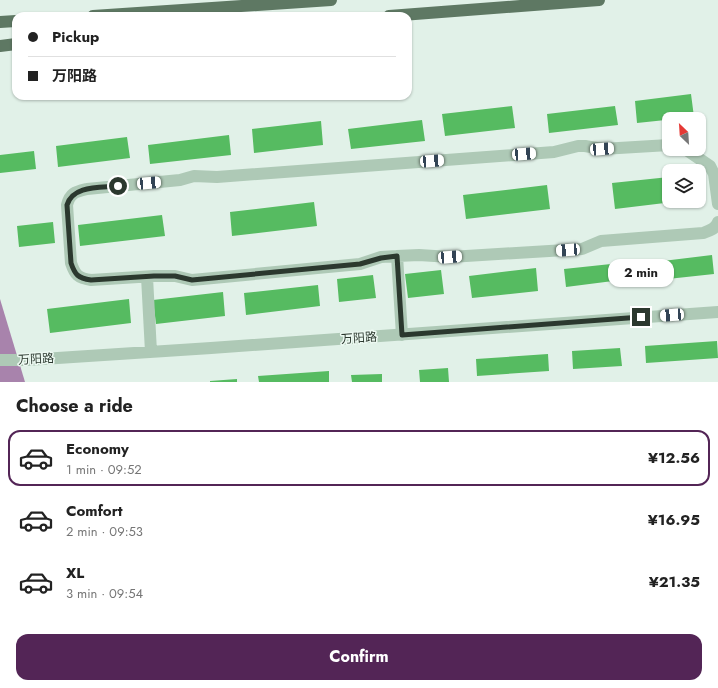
<!DOCTYPE html>
<html lang="en">
<head>
<meta charset="utf-8">
<style>
	:root { --surface:#fff; --page:#f2f2f2; --text:#222; --muted:#767676; --line:#e0e0e0; --accent:#532556 }
	body { margin:0; font-family:Jost,"Noto Sans SC",sans-serif; background:var(--page); color:var(--text); height:100vh; display:flex; flex-direction:column; font-size:15px; white-space:nowrap }
	* { box-sizing:border-box; margin:0 }
	p { font-size:13px; color:var(--muted) }
	.icon { flex:none; width:22px; height:22px; fill:none; stroke:currentColor; stroke-width:2; stroke-linecap:round; stroke-linejoin:round }
	.map { position:relative; height:382px; overflow:hidden }
	.sheet { display:flex; flex-direction:column; background:var(--surface); flex:1 }
	.sheet>* { flex:none }
	.banner { position:absolute; left:12px; top:12px; width:400px; height:88px; border-radius:12px; box-shadow:0 1px 3px #0004; display:grid; align-content:center; height:88px; padding:0 16px; background:var(--surface) }
	.needle { width:26px; rotate:335deg }
	.fabs { position:absolute; left:662px; top:112px; display:grid; gap:8px }
	.fabs a { display:grid; place-items:center; width:44px; height:44px; border-radius:8px; background:var(--surface); box-shadow:0 1px 3px #0004; font-size:20px }
	.end { position:absolute; width:18px; height:18px; margin:-9px; border:5px solid #2b382e; background:#fff; box-shadow:0 0 0 2px #fff }
	.from { border-radius:50% }
	.bubble { position:absolute; height:28px; border-radius:12px; background:var(--surface); box-shadow:0 1px 3px #0004; font-size:13px; font-weight:700; line-height:28px; text-align:center }
	.car { position:absolute; width:12px; height:24px; margin:-12px -6px; border-radius:5px; box-shadow:0 0 3px 1px #0007; background:linear-gradient(#fff 24%,#345 0 40%,#fff 0 76%,#345 0 86%,#fff 0) }
	.banner b { display:flex; align-items:center; gap:14px; height:38px; font-size:15px }
	.banner b+b { border-top:1px solid var(--line) }
	.banner i { width:10px; height:10px; background:var(--text) }
	ul { padding:0; list-style:none }
	li { display:flex; align-items:center; gap:12px; height:56px; margin:0 8px 6px; padding:0 8px; border:2px solid transparent; border-radius:12px }
	li div { flex:1 }
	li b { display:block; font-size:15px }
	li em { font-style:normal; font-weight:700 }
	li.active { border-color:var(--accent) }
	li>.icon { width:36px; height:36px; stroke-width:1.5 }
	h2 { padding:0 16px; font-size:18px; line-height:48px }
	.button { display:flex; gap:8px; margin-top:auto; padding:8px 16px }
	.button a { flex:1; height:46px; border-radius:12px; background:var(--accent); color:#fff; font-size:16px; font-weight:700; line-height:46px; text-align:center }
	.map>svg:first-child { display:block }
	.water { fill:#a883ac }
	.building { fill:#56bb61 }
	.lines { fill:none; stroke-linecap:round; stroke-linejoin:round }
	.minor { stroke:#aec9b6; stroke-width:12 }
	.major { stroke:#5e7863; stroke-width:12 }
	.route { stroke:#2b382e; stroke-width:5 }
	.labels { text-anchor:middle; stroke-width:3; stroke-linejoin:round; paint-order:stroke }
	.street-label { font-size:12px; fill:#2b382e; stroke:#edf9f2 }
</style>
</head>
<body>
<div class="map">
<svg width="718" height="382" viewBox="0 0 718 382">
	<rect width="100%" height="100%" fill="#e1f1e8"/>
	<path class="water" d="M0,299L25,382H0Z"/>
	<path class="building" d="M691,94L694,117L637,123L635,101Z
		M512,106L515,128L445,136L442,114Z
		M615,106L618,125L549,133L547,114Z
		M422,120L425,141L351,149L348,129Z
		M321,121L323,145L254,153L252,129Z
		M229,135L231,155L150,164L148,145Z
		M127,137L130,158L58,167L56,146Z
		M34,151L36,169L0,173V155Z
		M699,173H703L706,198L699,199Z
		M669,177V201L673,202L615,209L612,183Z
		M547,185L550,209L466,219L463,195Z
		M314,202L317,226L232,236L230,212Z
		M162,215L165,236L80,246L78,225Z
		M53,222L55,243L19,247L17,226Z
		M712,255L714,274L640,282L638,264Z
		M611,264L613,281L566,287L564,269Z
		M536,268L538,291L472,298L469,276Z
		M441,270L444,294L408,298L405,274Z
		M373,275L376,298L339,302L337,279Z
		M318,285L320,306L246,315L244,293Z
		M223,292L225,316L156,324L153,300Z
		M129,299L131,323L50,333L47,309Z
		M717,341L718,358L646,363L645,346Z
		M620,348L622,366L573,369L572,351Z
		M548,354L549,371L477,376L476,359Z
		M448,368L449,382H420L419,370Z
		M329,371V382H259L258,376Z
		M382,374V382H352L351,375Z
		M237,379V382H210V381Z"/>
	<g class="lines">
		<path class="minor" d="M669,145L602,149L585,146H578L554,152L217,177L194,176L180,180L87,189C75,192 70,193 67,205L71,263C75,275 78,278 91,280L154,276H175L192,280L360,264L381,257L397,256L419,255L450,257L582,249L601,241L703,233C709,231 716,229 718,222
			M685,149L710,166L714,174L718,204
			M397,256L402,335
			M147,277L151,352
			M0,360H27L211,348L718,312"/>
		<path class="major" d="M93,16L331,0
			M389,16L599,0
			M0,22L16,21
			M0,46L16,44"/>
	</g>
	<g class="lines">
		<path class="route" d="M118,186C100,188 73,185 67,205L71,263C75,275 78,278 91,280L154,276H175L192,280L360,264L381,258L397,256L402,335L641,317"/>
	</g>
	<g class="labels">
		<g class="street-label">
			<text transform="translate(359 338) rotate(-4)" y="4">万阳路</text>
			<text transform="translate(36 359) rotate(-3)" y="4">万阳路</text>
		</g>
	</g>
</svg>
<div class="fabs">
<a><svg class="needle" viewBox="-14 -14 28 28"><path d="M0-13l5 13h-10z" fill="#e53935"/><path d="M0 13l5-13h-10z" fill="#767676"/></svg></a>
<a><svg class="icon" aria-label="layers" viewBox="0 0 24 24"><path d="M12 4l9 5-9 5-9-5zM3 14l9 5 9-5"/></svg></a>
</div>
<i class="end from" style="left:118px;top:186px"></i>
<i class="end" style="left:641px;top:317px"></i>
<div class="bubble" style="left:608px;top:259px;width:66px">2 min</div>
<i class="car" style="left:602px;top:149px;rotate:86deg"></i>
<i class="car" style="left:524px;top:154px;rotate:86deg"></i>
<i class="car" style="left:432px;top:161px;rotate:86deg"></i>
<i class="car" style="left:149px;top:183px;rotate:85deg"></i>
<i class="car" style="left:568px;top:250px;rotate:266deg"></i>
<i class="car" style="left:450px;top:257px;rotate:86deg"></i>
<i class="car" style="left:672px;top:315px;rotate:266deg"></i>
<div class="banner">
<b><i class="from"></i>Pickup</b>
<b><i></i>万阳路</b>
</div>
</div>
<section class="sheet">
<h2>Choose a ride</h2>
<ul>
<li class="active"><svg class="icon" aria-label="car" viewBox="0 0 24 24"><path d="M5 17H2v-5l4-1 3-4h7l3 4 3 1v5h-3M9 17h6M6 11h13"/><circle cx="7" cy="17" r="2"/><circle cx="17" cy="17" r="2"/></svg><div><b>Economy</b><p>1 min · 09:52</p></div><em>¥12.56</em></li>
<li><svg class="icon" aria-label="car" viewBox="0 0 24 24"><path d="M5 17H2v-5l4-1 3-4h7l3 4 3 1v5h-3M9 17h6M6 11h13"/><circle cx="7" cy="17" r="2"/><circle cx="17" cy="17" r="2"/></svg><div><b>Comfort</b><p>2 min · 09:53</p></div><em>¥16.95</em></li>
<li><svg class="icon" aria-label="car" viewBox="0 0 24 24"><path d="M5 17H2v-5l4-1 3-4h7l3 4 3 1v5h-3M9 17h6M6 11h13"/><circle cx="7" cy="17" r="2"/><circle cx="17" cy="17" r="2"/></svg><div><b>XL</b><p>3 min · 09:54</p></div><em>¥21.35</em></li>
</ul>
<div class="button"><a>Confirm</a></div>
</section>
</body>
</html>
